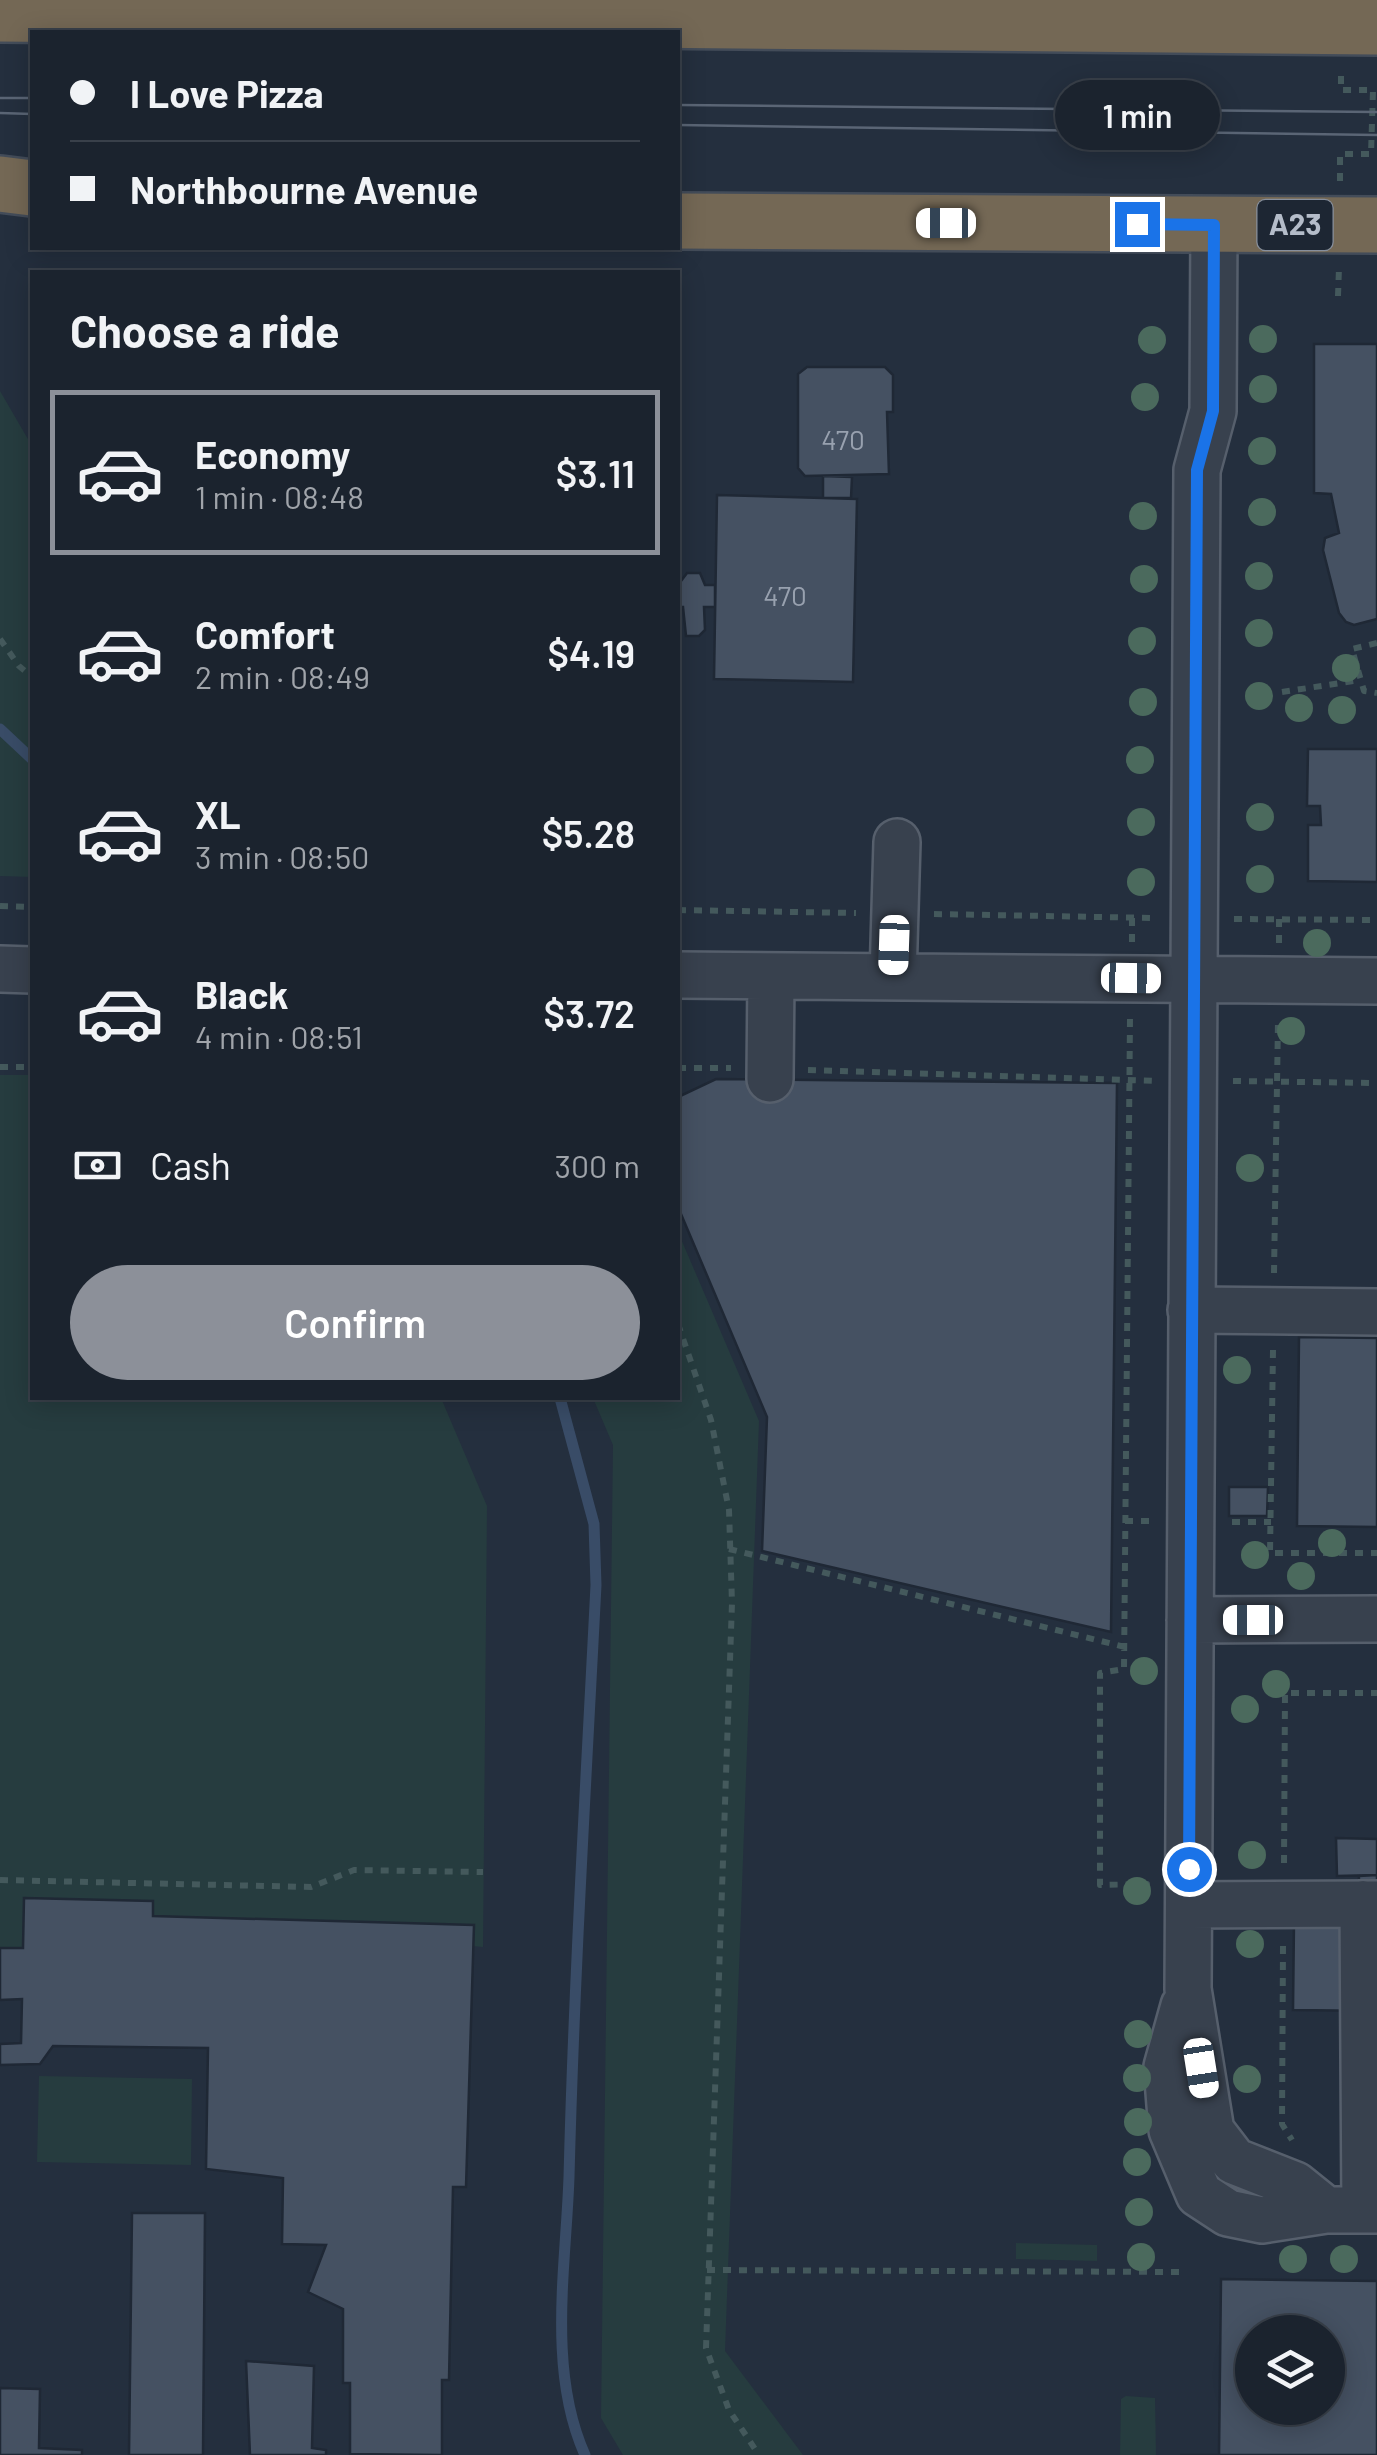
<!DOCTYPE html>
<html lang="en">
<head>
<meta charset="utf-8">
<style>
	:root { --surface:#1b232e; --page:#242b36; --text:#f1f3f6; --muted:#a0a4aa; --line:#39404a; --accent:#8c9099 }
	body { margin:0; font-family:Barlow,sans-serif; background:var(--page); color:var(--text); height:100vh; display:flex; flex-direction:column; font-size:38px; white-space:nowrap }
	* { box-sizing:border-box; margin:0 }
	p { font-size:32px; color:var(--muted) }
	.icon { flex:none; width:55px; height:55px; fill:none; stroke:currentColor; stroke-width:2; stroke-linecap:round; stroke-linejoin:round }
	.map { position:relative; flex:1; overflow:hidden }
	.side { position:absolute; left:30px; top:270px; width:650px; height:1130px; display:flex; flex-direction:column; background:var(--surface); border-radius:0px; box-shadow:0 5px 25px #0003,0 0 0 2px var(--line) }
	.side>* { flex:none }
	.top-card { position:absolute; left:30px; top:30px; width:650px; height:220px; border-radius:0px; box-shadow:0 5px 25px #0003,0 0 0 2px var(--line); display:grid; align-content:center; height:220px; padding:0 40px; background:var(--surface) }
	.fabs { position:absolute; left:1235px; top:2315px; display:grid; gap:20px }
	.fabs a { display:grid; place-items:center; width:110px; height:110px; border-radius:50%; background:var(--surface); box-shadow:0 5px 25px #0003,0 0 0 2px var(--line); font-size:50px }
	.end { position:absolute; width:45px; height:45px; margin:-22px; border:12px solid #1a73e8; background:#fff; box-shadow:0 0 0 5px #fff }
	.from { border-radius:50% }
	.bubble { position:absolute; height:70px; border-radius:35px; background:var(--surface); box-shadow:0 5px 25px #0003,0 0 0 2px var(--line); font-size:32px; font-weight:600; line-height:70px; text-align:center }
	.car { position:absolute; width:30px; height:60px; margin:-30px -15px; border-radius:12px; box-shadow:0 0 8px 2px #0007; background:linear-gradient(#fff 24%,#345 0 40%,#fff 0 76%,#345 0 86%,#fff 0) }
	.top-card b { display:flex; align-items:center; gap:35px; height:95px; font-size:38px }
	.top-card b+b { border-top:2px solid var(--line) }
	.top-card i { width:25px; height:25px; background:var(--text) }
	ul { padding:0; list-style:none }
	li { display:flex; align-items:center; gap:30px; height:165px; margin:0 20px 15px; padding:0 20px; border:5px solid transparent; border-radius:0px }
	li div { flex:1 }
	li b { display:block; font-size:38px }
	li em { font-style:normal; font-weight:600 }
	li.selected { border-color:var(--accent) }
	li>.icon { width:90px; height:90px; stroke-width:1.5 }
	h2 { padding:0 40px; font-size:45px; line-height:120px }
	.pay { display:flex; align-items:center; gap:25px; height:110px; padding:0 40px; font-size:38px }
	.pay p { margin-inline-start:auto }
	.primary-button { display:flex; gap:20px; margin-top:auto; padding:20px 40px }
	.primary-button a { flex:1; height:115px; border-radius:60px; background:var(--accent); color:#fff; font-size:40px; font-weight:600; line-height:115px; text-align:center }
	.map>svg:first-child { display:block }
	.green { fill:#263c3f }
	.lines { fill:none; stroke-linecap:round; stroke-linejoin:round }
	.stream { stroke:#394c67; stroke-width:11 }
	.building { fill:#455162; stroke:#1f2835; stroke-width:2.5; fill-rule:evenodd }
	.minor-casing { stroke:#565f6c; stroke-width:50 }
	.highway-casing { stroke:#434c59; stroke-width:60 }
	.path { stroke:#44595c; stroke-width:6; stroke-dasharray:8 8; stroke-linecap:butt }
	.minor { stroke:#38414e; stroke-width:45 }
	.highway { stroke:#746855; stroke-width:55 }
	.tram { stroke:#5a6575; stroke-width:2.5 }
	.tree { fill:#4b6a5d }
	.route { stroke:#1a73e8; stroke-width:12 }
	.labels { text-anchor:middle; stroke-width:10; stroke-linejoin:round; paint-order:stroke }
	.number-label { font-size:28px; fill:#98a1af }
	.shield { fill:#1d2633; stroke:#878f9c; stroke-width:2.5 }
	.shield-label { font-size:30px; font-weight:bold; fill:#b4bcc9 }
</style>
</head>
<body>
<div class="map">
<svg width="1377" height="2455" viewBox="0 0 1377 2455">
	<rect width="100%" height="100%" fill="#242f3e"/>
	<path class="green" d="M0,391L32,446V877L0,876Z
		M0,1075H32V1398H441L487,1506L483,1947L473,1946V1925L153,1916L152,1901L23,1948H0Z
		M678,1232L759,1421L725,2351L803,2455H623L601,2418L613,1445L593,1398H678Z
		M39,2076L192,2079L191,2165L37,2162Z
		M1016,2243L1097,2245V2261L1016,2259Z
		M1126,2396L1155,2398L1156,2455H1120L1121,2399Z"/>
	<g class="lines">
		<path class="stream" d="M0,729L32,759
			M560,1398L594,1524L596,1585C586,1782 574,1979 569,2177C566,2266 547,2371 585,2455"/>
	</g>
	<path class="building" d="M1314,344H1377V619L1354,625L1346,622L1339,613L1323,550L1325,538L1339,533L1331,494L1314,493Z
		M807,367H885L893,375V412H887L889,474L805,476L798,468V374Z
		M823,476L852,477L851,498H823Z
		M717,495L857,499L853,682L714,679Z
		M687,573H700L705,585H715V607H704L705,630L699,636H686L683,607H678V585Z
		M1308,749H1377V882L1308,881V825H1321L1320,806H1307Z
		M716,1079L1117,1083L1111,1632L762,1551L767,1417L678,1207V1097Z
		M1299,1337L1377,1338V1527L1297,1526Z
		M1229,1487H1268L1267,1516H1229Z
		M1336,1838L1377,1839V1875L1337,1876Z
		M1377,1875V2011L1293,2010L1294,1921L1358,1922L1359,1876Z
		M24,1898L153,1901V1916L474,1925L466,2187H453L449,2380H442V2455L350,2454V2383H343V2309L308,2292L326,2245L282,2244L283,2178L206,2169L208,2048L53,2046L40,2064L0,2065V2044L21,2043L22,1999L0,2000V1948H23Z
		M132,2213H205L203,2455H129Z
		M1221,2279L1377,2281V2455H1180H1219ZM1252,2332H1328V2408H1252Z
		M246,2361L314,2366L312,2448L326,2450V2455H250Z
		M0,2388L40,2389L39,2448L82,2450V2455H0Z"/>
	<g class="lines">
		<defs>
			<path id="minor" d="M1214,225L1213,411L1197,470L1188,1989L1211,2131L1234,2161L1295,2185L1326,2210
				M0,969L32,970
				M678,975L1377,981
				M893,977L897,842
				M770,1079L771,976
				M1191,1310L1377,1312
				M1190,1620L1377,1619
				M1363,1904L1365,2210
				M1189,1905L1377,1904
				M1184,2006L1167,2067L1172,2130L1199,2194L1228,2213L1262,2220L1326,2210H1377"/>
			<path id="highway" d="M0,14L1377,27
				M0,184L32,188
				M678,221L1377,225"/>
		</defs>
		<use href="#minor" class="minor-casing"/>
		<use href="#highway" class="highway-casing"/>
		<path class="path" d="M1340,181V154H1371L1373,90H1341V71
			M1338,296L1339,268
			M0,639L19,666L32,677
			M1377,643L1352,649L1364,691L1377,693
			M1282,692L1360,680
			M0,906L32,907
			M678,910L856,913
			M934,914L1156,918
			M1234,919L1377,920
			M1132,942V918
			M1279,943V919
			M1130,1019L1124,1669L1100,1673V1885L1147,1884V1888
			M0,1067H32
			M678,1068H731
			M808,1070L1156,1081
			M1233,1081L1377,1083
			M1274,1273L1278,1021
			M678,1324L711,1420L729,1510L732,1603L706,2348L729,2410L759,2455
			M1273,1350L1270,1553H1377
			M1125,1521H1149
			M1232,1522H1271
			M729,1549L1125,1647
			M1284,1863L1285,1693H1377
			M0,1880L311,1887L354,1870L483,1872
			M1283,1946L1282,2124L1292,2140
			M707,2270L1180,2272"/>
		<use href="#minor" class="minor"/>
		<use href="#highway" class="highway"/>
		<path class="tram" d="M0,98H32
			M678,105L1377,112
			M0,113L32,114
			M678,125L1377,135"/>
	</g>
	<g class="tree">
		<circle cx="1263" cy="339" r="14"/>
		<circle cx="1152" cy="340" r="14"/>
		<circle cx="1263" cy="389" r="14"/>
		<circle cx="1145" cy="397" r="14"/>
		<circle cx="1262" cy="451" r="14"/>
		<circle cx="1262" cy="512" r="14"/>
		<circle cx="1143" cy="516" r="14"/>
		<circle cx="1259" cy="576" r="14"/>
		<circle cx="1144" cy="579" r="14"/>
		<circle cx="1259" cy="633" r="14"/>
		<circle cx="1142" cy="641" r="14"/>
		<circle cx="1346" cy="668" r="14"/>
		<circle cx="1259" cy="696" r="14"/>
		<circle cx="1143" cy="702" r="14"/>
		<circle cx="1299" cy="708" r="14"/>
		<circle cx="1342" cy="710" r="14"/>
		<circle cx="1140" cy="760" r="14"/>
		<circle cx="1260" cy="817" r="14"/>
		<circle cx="1141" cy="822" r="14"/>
		<circle cx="1260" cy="879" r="14"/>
		<circle cx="1141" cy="882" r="14"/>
		<circle cx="1317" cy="943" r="14"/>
		<circle cx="1291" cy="1031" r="14"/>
		<circle cx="1250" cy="1168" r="14"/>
		<circle cx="1237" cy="1370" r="14"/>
		<circle cx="1332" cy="1543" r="14"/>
		<circle cx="1255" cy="1555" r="14"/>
		<circle cx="1301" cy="1576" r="14"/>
		<circle cx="1144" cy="1671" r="14"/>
		<circle cx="1276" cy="1684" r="14"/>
		<circle cx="1245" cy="1709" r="14"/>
		<circle cx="1252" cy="1855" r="14"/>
		<circle cx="1137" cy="1891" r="14"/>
		<circle cx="1250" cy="1944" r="14"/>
		<circle cx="1138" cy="2034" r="14"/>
		<circle cx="1137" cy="2078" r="14"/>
		<circle cx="1247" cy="2079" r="14"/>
		<circle cx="1138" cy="2122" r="14"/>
		<circle cx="1137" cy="2162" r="14"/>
		<circle cx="1139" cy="2212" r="14"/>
		<circle cx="1141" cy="2257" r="14"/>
		<circle cx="1293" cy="2259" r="14"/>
		<circle cx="1344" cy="2259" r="14"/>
	</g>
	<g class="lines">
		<path class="route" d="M1137,224L1214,225L1213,411L1197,470L1189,1869"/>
	</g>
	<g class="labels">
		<g class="number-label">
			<text x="843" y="450">470</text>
			<text x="785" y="606">470</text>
		</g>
		<rect class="shield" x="1257.5" y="200" width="75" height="50" rx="8"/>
		<g class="shield-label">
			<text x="1295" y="235">A23</text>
		</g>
	</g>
</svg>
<div class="fabs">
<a><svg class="icon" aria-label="layers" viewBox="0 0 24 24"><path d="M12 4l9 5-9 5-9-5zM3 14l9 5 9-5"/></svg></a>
</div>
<i class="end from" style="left:1189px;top:1869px"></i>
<i class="end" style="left:1137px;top:224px"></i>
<div class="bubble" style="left:1055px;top:80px;width:165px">1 min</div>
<i class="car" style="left:946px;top:223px;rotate:270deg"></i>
<i class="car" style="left:894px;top:945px;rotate:182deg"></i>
<i class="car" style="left:1131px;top:978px;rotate:91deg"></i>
<i class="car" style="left:1253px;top:1620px;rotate:270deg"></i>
<i class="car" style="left:1201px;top:2068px;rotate:171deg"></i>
<div class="top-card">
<b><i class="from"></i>I Love Pizza</b>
<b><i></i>Northbourne Avenue</b>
</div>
<section class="side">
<h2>Choose a ride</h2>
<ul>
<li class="selected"><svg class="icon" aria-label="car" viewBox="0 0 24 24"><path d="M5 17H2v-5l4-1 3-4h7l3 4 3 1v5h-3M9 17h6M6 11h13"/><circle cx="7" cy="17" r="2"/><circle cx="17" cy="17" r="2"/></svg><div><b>Economy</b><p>1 min · 08:48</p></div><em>$3.11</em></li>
<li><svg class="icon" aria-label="car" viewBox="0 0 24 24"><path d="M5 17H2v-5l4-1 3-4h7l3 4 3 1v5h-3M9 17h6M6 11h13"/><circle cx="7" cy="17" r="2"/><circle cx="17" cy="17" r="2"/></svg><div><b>Comfort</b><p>2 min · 08:49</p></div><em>$4.19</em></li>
<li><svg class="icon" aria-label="car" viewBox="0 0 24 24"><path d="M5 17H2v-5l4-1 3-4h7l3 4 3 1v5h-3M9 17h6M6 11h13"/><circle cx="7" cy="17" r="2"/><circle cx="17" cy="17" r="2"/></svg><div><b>XL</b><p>3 min · 08:50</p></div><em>$5.28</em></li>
<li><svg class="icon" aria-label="car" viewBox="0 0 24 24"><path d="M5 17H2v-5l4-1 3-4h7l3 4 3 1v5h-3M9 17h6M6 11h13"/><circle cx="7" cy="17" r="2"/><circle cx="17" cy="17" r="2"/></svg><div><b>Black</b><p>4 min · 08:51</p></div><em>$3.72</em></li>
</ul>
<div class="pay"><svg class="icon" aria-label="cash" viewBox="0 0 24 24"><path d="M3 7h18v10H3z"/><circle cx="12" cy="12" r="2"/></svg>Cash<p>300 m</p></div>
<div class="primary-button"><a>Confirm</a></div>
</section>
</div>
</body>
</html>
